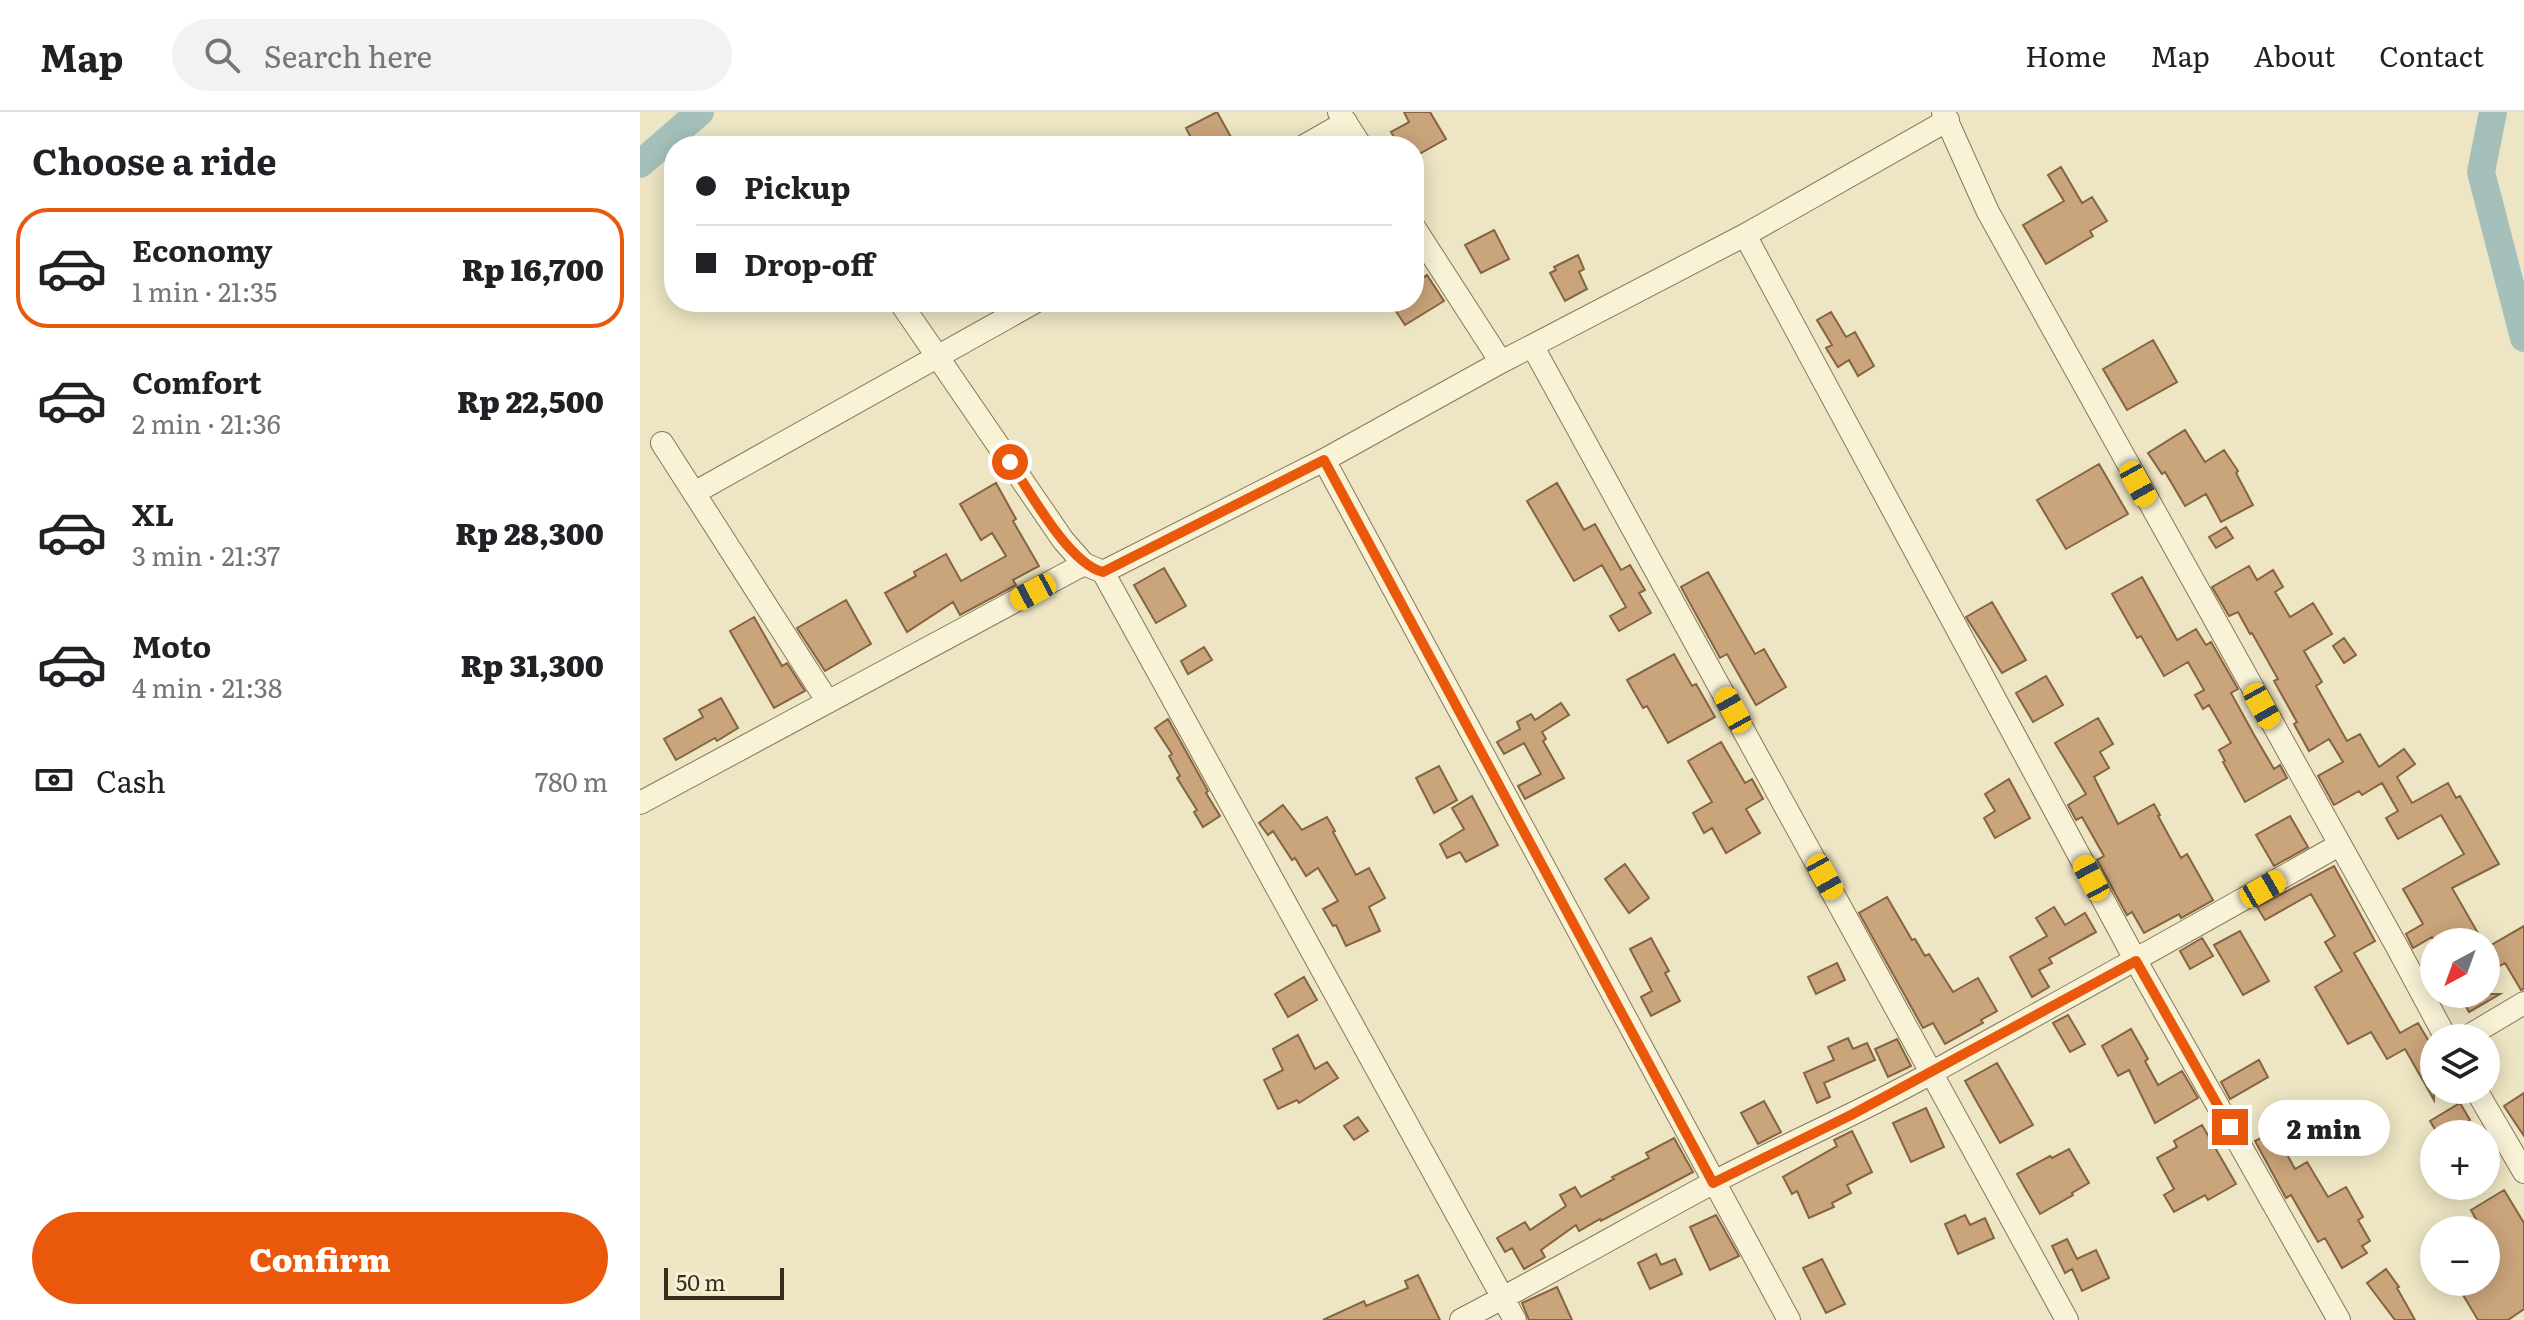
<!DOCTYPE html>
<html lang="en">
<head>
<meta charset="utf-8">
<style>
	:root { --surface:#fff; --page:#f2f2f2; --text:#202124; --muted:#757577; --line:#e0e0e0; --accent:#ea580c }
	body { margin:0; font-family:Literata,serif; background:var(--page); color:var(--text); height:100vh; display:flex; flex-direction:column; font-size:30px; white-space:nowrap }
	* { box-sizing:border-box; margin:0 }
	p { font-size:26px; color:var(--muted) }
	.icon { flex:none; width:44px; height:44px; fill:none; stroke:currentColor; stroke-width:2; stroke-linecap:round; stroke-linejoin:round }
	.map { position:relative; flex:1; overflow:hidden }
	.details { display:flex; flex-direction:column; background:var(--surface); width:640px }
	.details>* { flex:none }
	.top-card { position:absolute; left:24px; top:24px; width:760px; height:176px; border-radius:32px; box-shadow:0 4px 20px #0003; display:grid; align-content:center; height:176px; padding:0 32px; background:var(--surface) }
	.needle { width:52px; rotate:221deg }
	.fabs { position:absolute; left:1780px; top:816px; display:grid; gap:16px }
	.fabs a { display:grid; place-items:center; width:80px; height:80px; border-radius:50%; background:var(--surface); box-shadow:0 4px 20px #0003; font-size:40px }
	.scale { position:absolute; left:24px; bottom:20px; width:120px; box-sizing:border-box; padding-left:8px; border:4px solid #372d1e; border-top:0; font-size:22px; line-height:28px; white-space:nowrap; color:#372d1e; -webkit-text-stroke:6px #f5efd3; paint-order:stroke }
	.end { position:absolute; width:36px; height:36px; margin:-18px; border:10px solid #ea580c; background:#fff; box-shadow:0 0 0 4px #fff }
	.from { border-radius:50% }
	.bubble { position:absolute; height:56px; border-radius:28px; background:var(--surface); box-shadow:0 4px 20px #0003; font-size:26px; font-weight:800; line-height:56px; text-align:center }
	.car { position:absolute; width:24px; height:48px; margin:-24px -12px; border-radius:10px; box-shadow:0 0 6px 2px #0007; background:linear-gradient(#f5c518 24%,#345 0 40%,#f5c518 0 76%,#345 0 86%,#f5c518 0) }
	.top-card b { display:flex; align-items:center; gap:28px; height:76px; font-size:30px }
	.top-card b+b { border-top:2px solid var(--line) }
	.top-card i { width:20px; height:20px; background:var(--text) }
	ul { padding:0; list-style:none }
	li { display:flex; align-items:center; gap:24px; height:120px; margin:0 16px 12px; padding:0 16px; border:4px solid transparent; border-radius:32px }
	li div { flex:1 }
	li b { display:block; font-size:30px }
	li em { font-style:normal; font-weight:800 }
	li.selected { border-color:var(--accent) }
	li>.icon { width:72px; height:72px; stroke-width:1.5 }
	h2 { padding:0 32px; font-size:36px; line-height:96px }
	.pay { display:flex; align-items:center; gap:20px; height:88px; padding:0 32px; font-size:30px }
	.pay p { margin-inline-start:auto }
	.cta { display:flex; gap:16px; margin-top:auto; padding:16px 32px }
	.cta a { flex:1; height:92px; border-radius:48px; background:var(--accent); color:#fff; font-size:32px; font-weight:800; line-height:92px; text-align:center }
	header { display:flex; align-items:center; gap:48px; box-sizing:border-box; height:112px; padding:0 40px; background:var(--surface); border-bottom:2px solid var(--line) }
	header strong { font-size:38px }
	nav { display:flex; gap:44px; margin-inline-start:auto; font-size:28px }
	.search { width:560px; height:72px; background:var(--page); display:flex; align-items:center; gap:20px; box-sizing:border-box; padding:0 28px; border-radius:44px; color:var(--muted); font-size:30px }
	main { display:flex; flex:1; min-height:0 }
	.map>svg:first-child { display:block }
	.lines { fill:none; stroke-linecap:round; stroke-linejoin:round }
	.river { stroke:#a5c0bb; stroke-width:28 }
	.building { fill:#caa47a; stroke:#856441; stroke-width:2 }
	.minor-casing { stroke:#87775b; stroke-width:24 }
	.minor { stroke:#f8f2d7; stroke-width:22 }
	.route { stroke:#ea580c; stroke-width:10 }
</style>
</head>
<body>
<header>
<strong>Map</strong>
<div class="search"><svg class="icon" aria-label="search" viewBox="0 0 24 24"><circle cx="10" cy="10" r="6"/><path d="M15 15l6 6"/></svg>Search here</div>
<nav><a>Home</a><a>Map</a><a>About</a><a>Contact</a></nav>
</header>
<main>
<section class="details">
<h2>Choose a ride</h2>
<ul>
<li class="selected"><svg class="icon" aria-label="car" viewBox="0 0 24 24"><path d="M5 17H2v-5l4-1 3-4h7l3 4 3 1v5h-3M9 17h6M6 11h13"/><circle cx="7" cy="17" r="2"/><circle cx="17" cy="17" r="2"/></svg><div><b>Economy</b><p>1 min · 21:35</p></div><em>Rp 16,700</em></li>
<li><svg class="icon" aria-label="car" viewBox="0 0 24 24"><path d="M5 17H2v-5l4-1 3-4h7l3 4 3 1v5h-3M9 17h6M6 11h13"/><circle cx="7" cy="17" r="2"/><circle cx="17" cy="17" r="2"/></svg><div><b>Comfort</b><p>2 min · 21:36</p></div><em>Rp 22,500</em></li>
<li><svg class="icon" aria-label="car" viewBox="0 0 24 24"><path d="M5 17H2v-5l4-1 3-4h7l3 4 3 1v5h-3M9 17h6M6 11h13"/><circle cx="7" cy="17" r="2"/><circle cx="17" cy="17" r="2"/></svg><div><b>XL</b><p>3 min · 21:37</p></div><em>Rp 28,300</em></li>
<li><svg class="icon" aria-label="car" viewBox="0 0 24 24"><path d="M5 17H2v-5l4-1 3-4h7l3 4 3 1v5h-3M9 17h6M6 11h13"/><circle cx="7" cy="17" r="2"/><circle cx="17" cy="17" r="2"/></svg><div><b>Moto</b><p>4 min · 21:38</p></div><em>Rp 31,300</em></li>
</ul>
<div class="pay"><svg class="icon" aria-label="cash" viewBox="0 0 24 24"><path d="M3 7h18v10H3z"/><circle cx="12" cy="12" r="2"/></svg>Cash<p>780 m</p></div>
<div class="cta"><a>Confirm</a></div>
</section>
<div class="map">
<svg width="1884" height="1208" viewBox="0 0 1884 1208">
	<rect width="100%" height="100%" fill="#ede5c3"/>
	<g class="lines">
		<path class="river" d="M1853,0L1841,60L1884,226
			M0,52L60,0"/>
	</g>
	<path class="building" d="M577,0L596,34H552L546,26L550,24L546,16Z
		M764,0H790L806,27L774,45V34H759L751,20L769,10Z
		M1421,55L1442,91L1452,85L1467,109L1450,119L1453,124L1406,152L1383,113L1424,89L1408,63Z
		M854,118L869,147L841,161L825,133Z
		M938,143L944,157L939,160L947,177L925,189L910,161L916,158L914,155Z
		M787,163L804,189L765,213L750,190H774V172Z
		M1191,200L1206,225L1215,220L1234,254L1218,264L1209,248L1198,255L1186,236L1192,233L1177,208Z
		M1513,228L1537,270L1487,298L1463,257Z
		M1545,318L1565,350L1584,338L1598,359L1596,361L1613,393L1581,410L1566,382L1545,394L1525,360L1522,362L1508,341Z
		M1459,352L1488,402L1426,437L1397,388Z
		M356,371L376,407L373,409L399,454L373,468L376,473L320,503L313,490L267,520L245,481L276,464L274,460L306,442L321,469L366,444L352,421L341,428L320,392Z
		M917,371L944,418L955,412L981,458L990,453L1005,478L999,481L1011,501L979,519L970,504L986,495L962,453L934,469L887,389Z
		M1586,415L1593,426L1576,436L1569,425Z
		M1609,454L1617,468L1633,458L1643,475L1635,480L1650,505L1673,491L1692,522L1664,539L1682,570L1676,574L1707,629L1720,622L1739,655L1764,637L1775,652L1757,665L1772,691L1808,671L1816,686L1820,684L1859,752L1812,776L1843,830H1795L1792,825L1773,836L1766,822L1783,812L1763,777L1824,742L1801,703L1758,727L1746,706L1758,699L1742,671L1722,683L1719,679L1694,693L1678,664L1703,650L1689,627L1669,639L1654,612L1657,610L1634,569L1638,567L1612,521L1610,522L1598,500L1589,504L1572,475Z
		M524,456L546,494L516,511L494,473Z
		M1068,460L1115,542L1124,537L1146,575L1116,593L1087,542L1080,546L1041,475Z
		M1502,465L1537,528L1556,517L1566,533L1571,530L1598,577L1591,581L1613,621L1634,657L1640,653L1647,666L1605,690L1583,650L1585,649L1579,638L1591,631L1569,593L1563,597L1555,583L1564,578L1548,550L1524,564L1501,524L1497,526L1472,482Z
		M206,488L231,532L185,559L157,516Z
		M1352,490L1386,548L1362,561L1326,505Z
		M114,505L142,554L147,551L165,579L134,596L90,519Z
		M1704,526L1716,543L1704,551L1693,534Z
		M564,535L572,548L548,562L541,549Z
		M1034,542L1052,574L1056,572L1075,605L1028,631L1007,594L1003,596L987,568Z
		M1406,564L1423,593L1393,610L1376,581Z
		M81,586L98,616L77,629L75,626L36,648L24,627L63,605L59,598Z
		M921,591L929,603L902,620L906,627L903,629L924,666L885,687L878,674L901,662L884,631L864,642L857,630L880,617L877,610L891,602L895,608Z
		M1458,606L1473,632L1460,640L1469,656L1454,665L1478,712L1514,692L1520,703L1518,704L1541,746L1547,742L1573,788L1541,806L1539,802L1504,821L1492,800L1487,803L1457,748L1464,744L1442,705L1436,708L1428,693L1446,682L1415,631Z
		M528,607L568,679L566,681L580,704L563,715L554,700L557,698L537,666L540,664L529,644L532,642L515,616Z
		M1081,630L1105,671L1112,667L1123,687L1106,697L1120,721L1086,741L1072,716L1064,721L1053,701L1072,690L1048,649Z
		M799,654L817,688L794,701L776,666Z
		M1369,667L1390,706L1355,726L1344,706L1355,699L1345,682Z
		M832,684L858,733L826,750L820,740L807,746L800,732L824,717L812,696Z
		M643,693L662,718L687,705L695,719L693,720L716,763L729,756L745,786L729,795L740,819L706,834L696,813L693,814L683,797L698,789L678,756L666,764L655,746L652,748L633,719L628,723L619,711Z
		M1650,704L1668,735L1634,754L1616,723Z
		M985,752L1009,786L989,801L965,767Z
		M1694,754L1735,829L1714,841L1760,921L1778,911L1794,938V988L1765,937L1747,947L1731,920L1708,932L1675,875L1702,859L1685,830L1695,824L1671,782L1625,808L1617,795Z
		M1247,785L1272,828L1275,827L1285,844L1289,842L1313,880L1338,866L1357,899L1341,908L1343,911L1305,932L1293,911L1283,916L1219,801Z
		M1414,795L1425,813L1445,801L1456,820L1409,846L1412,851L1399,858L1409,875L1392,885L1370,845L1407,824L1396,806Z
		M1884,814V877L1881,878L1865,851L1846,862V836Z
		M1600,819L1629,869L1603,883L1574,833Z
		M1011,826L1029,859L1025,861L1040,889L1011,904L1001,885L1012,879L990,837Z
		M1562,826L1573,844L1550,857L1540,839Z
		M1197,851L1205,868L1176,882L1168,865Z
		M664,865L677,888L648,905L635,882Z
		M1819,882H1860L1829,900Z
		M1428,903L1445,932L1430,940L1413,911Z
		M1491,917L1508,947L1505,949L1518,973L1542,959L1558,986L1515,1011L1489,958L1478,964L1462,934Z
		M658,923L675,957L687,950L698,966L659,991L657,988L638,997L624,968L643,958L633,937Z
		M1208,926L1213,937L1227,931L1235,948L1184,971L1190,985L1177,991L1164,961L1194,948L1188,935Z
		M1257,927L1271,954L1248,965L1235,937Z
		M1619,948L1628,965L1590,987L1581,970Z
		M1357,951L1393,1013L1360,1031L1325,969Z
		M1884,981V1024L1864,994Z
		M1124,989L1141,1020L1118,1032L1101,1001Z
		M1820,991L1830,1008L1807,1022H1798L1790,1009Z
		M1286,996L1304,1035L1271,1050L1253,1011Z
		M718,1005L728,1019L714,1028L704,1014Z
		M1562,1013L1596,1072L1568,1088L1565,1083L1534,1100L1524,1083L1534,1077L1517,1046L1537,1035L1534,1029Z
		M1212,1019L1232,1060L1207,1073L1211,1081L1192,1091L1194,1095L1169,1106L1157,1079L1152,1082L1143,1065L1197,1034L1194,1028Z
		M1634,1019L1655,1057L1667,1050L1688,1085L1706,1075L1723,1105L1718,1108L1730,1129L1722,1134L1727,1141L1702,1156L1685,1126L1678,1130L1651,1083L1646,1086L1615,1029Z
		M1034,1026L1053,1060L961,1109L960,1107L939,1119L936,1113L901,1138L905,1145L884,1157L872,1136L865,1140L857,1126L885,1110L890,1118L926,1094L920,1083L935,1075L941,1085L974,1067L972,1065L1009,1046L1006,1041Z
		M1429,1037L1449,1071L1432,1081L1433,1083L1400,1102L1377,1062L1410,1044L1412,1046Z
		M1864,1078L1884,1111V1197L1868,1208H1838L1823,1183L1825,1182L1818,1170H1846V1118H1842L1831,1098Z
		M1076,1103L1099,1144L1070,1158L1050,1115Z
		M1325,1103L1330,1113L1345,1106L1354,1126L1318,1142L1305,1112Z
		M1427,1127L1437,1147L1456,1138L1469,1166L1442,1179L1432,1157L1425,1161L1412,1134Z
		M1016,1142L1021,1153L1035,1147L1042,1162L1010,1177L998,1151Z
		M1182,1147L1205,1192L1186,1201L1163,1156Z
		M1746,1157L1759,1175L1757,1176L1775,1208H1755L1727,1171Z
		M778,1163L800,1208H683L724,1189L726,1194L768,1176L765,1169Z
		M917,1175L932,1208H889L882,1191Z"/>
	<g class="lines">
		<defs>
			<path id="minor" d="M699,0L721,34
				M1303,0L1348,100L1756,833L1806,926
				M664,34L706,10
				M774,115L861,250
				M1105,123L1496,849L1699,1208
				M260,190L423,428L444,452
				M893,235L1427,1208
				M22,331L188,590
				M684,348L1149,1208
				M54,381L395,190
				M463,460L875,1208
				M0,691L444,452L463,460L684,348L861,250L1105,123L1308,8
				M1825,926L1884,891
				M1836,978L1884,1060
				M821,1208C907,1163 991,1115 1076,1069C1148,1031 1222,1000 1293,960C1428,885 1564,810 1699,733"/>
		</defs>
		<use href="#minor" class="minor-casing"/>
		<use href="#minor" class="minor"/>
	</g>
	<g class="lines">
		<path class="route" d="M370,350C390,380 429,452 463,460L684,348L1073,1071L1211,1003L1496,849L1590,1015"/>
	</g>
</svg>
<div class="fabs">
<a><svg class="needle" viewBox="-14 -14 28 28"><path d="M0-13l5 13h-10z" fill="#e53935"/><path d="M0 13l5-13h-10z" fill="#757577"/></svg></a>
<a><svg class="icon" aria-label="layers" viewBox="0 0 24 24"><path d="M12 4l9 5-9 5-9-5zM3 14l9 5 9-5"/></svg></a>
<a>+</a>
<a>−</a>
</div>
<div class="scale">50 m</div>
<i class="end from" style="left:370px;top:350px"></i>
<i class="end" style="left:1590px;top:1015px"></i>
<div class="bubble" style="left:1618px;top:988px;width:132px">2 min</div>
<i class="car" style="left:1498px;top:372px;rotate:151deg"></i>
<i class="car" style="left:393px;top:480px;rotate:242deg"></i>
<i class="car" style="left:1622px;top:594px;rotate:151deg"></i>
<i class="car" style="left:1093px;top:598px;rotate:331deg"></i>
<i class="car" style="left:1185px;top:765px;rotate:151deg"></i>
<i class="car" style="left:1451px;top:766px;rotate:332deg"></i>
<i class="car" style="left:1623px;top:777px;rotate:60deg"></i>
<div class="top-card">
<b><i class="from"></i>Pickup</b>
<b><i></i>Drop-off</b>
</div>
</div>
</main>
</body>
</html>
